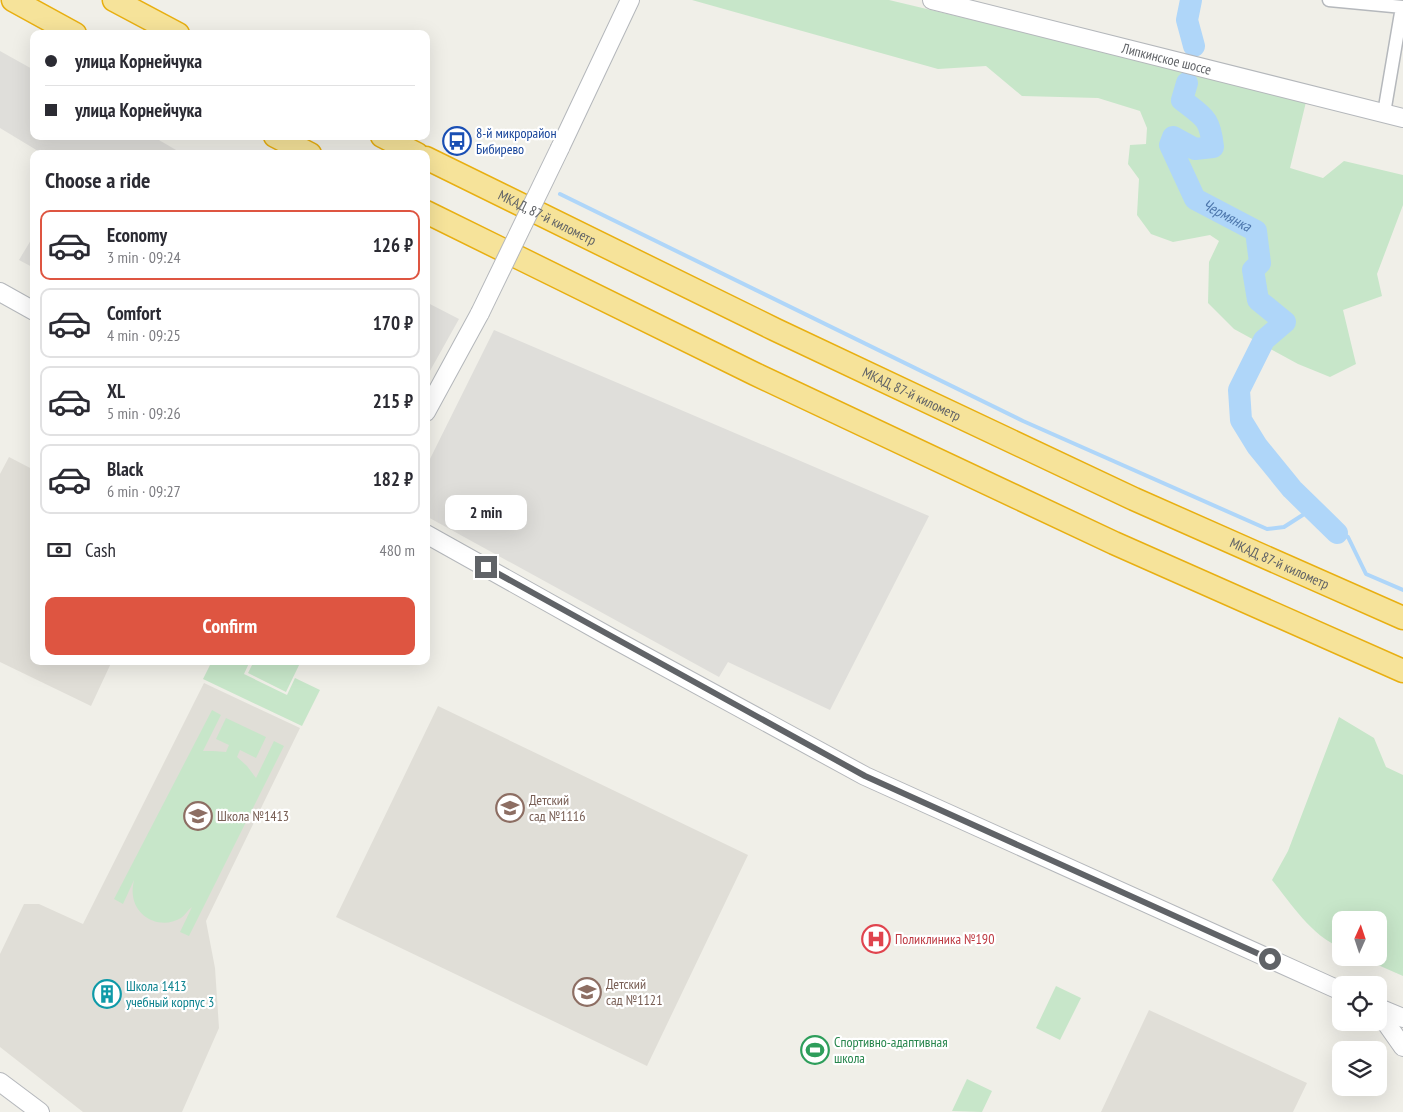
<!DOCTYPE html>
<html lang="en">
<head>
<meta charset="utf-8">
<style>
	:root { --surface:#fff; --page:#f7f7f7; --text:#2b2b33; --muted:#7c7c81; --line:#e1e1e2; --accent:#de5541 }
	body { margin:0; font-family:"PT Sans Narrow",sans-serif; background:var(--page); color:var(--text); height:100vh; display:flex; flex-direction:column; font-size:19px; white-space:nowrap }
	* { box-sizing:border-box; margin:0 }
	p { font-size:16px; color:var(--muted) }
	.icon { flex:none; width:28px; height:28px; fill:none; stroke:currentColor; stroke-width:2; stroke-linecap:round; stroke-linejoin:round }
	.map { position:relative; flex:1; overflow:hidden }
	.details { position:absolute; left:30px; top:150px; width:400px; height:515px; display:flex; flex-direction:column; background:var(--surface); border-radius:10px; box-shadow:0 5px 20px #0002 }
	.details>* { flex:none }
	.top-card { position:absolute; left:30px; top:30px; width:400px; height:110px; border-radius:10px; box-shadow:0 5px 20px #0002; display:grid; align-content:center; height:110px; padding:0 15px; background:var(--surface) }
	.needle { width:32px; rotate:3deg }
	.buttons { position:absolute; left:1332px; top:911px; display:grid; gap:10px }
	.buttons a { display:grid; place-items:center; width:55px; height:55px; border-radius:10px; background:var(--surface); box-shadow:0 5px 20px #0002; font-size:25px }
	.end { position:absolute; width:22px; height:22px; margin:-11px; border:6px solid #606367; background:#fff; box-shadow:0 0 0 2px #fff }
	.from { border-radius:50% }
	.bubble { position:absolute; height:35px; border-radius:10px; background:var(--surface); box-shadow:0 5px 20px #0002; font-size:16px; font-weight:800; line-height:35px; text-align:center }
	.top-card b { display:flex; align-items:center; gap:18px; height:48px; font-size:19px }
	.top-card b+b { border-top:1px solid var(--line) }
	.top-card i { width:12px; height:12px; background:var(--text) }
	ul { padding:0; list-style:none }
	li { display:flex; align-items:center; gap:15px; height:70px; margin:0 10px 8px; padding:0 5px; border:2px solid var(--line); border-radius:10px }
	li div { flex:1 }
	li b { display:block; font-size:19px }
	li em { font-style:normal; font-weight:800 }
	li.active { border-color:var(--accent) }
	li>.icon { width:45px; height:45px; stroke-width:1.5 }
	h2 { padding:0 15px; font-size:22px; line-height:60px }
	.pay { display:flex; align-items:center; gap:12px; height:55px; padding:0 15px; font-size:19px }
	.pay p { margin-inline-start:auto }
	.action { display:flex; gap:10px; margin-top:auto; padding:10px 15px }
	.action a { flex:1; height:58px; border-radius:10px; background:var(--accent); color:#fff; font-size:20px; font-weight:800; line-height:58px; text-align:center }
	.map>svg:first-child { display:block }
	.industrial { fill:#dfdeda }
	.education { fill:#e0ded7 }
	.green { fill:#c7e6c9 }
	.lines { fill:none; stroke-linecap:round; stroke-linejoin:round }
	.stream { stroke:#afd6f9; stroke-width:4 }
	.river { stroke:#afd6f9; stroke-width:22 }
	.street-casing { stroke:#b5b8bc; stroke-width:15 }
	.secondary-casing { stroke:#b4b7bb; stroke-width:20 }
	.highway-casing { stroke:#e8af11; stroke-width:25 }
	.street { stroke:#fff; stroke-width:12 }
	.secondary { stroke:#fff; stroke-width:18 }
	.highway { stroke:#f6e39a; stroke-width:22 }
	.secondary-bridge-casing { stroke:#b4b7bb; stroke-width:20; stroke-linecap:butt }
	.secondary-bridge { stroke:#fff; stroke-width:18 }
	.route { stroke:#606367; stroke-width:6 }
	.labels { text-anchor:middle; stroke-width:4.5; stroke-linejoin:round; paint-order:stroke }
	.street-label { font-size:14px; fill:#606367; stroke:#fff }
	.transit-label { font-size:14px; fill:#164399; stroke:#fff; text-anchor:start }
	.education-label { font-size:14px; fill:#785e54; stroke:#fff; text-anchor:start }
	.health-label { font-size:14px; fill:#be3a42; stroke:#fff; text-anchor:start }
	.culture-label { font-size:14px; fill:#0d838f; stroke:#fff; text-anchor:start }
	.leisure-label { font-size:14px; fill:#27864d; stroke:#fff; text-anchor:start }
	.water-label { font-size:15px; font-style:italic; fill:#4c76ac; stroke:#fff }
</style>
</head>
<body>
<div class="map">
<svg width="1403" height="1112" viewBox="0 0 1403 1112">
	<rect width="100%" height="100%" fill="#f0efe8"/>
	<path class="industrial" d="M0,51L34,70V136H152L183,154H43L0,128Z
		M34,235V268L19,260Z
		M426,302L459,319L426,378Z
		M494,330L929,516L830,710L728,662L719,677L426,516V467Z"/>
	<path class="education" d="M9,457L34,470V661H112L91,706L0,662V474Z
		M204,683L300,728L206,921L215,968L219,1028L182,1112H83L0,1047V954L24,904H39L83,924Z
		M438,706L748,855L647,1066L336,917Z
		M1149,1010L1307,1083L1293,1112H1101Z"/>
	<path class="green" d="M692,0H889L1191,72L1306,102L1290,168L1323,178L1344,161L1403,175V205L1377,274L1382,296L1343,310L1356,364L1330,377L1298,364L1234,329L1208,303L1209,262L1219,241L1210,235L1173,242L1151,234L1137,215L1139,179L1128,164L1130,145L1146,144L1147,128L1140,111L1098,98L1022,96L986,66L938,69Z
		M212,661H250L244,674L287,695L295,678L320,690L302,726L203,679Z
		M254,661H301L286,692L248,673Z
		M212,710L221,715L203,751H213L226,752L229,745L216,739L226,718L266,737L256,758L240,750L237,757L247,766L256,778L274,741L284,746L189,936L180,932L192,907C188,910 185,915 181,918C161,930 136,918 133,896C132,891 133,885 134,880L123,904L114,899Z
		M1339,717L1374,738L1386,767L1403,775V976L1362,958H1379V920H1341V948C1311,935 1292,905 1272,880L1288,851Z
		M1056,986L1081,998L1060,1040L1036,1028Z
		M967,1079L992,1091L982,1112L952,1111Z"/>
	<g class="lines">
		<path class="stream" d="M560,194L1023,421L1267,529L1284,527L1312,509
			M1337,533L1348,537L1366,574L1403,590"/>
		<g class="river">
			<path d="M1191,0L1187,20L1194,46"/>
			<path id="s1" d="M1187,83L1182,100C1204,117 1210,118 1213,147L1195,149L1173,137L1170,145L1195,199L1256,231L1260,263L1253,270L1258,300L1285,322L1264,340L1239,390L1241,420L1257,446L1292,489L1337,533"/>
		</g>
		<defs>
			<path id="street" d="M1329,0L1403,7
				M1384,113L1402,7"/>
			<g id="secondary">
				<path id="s2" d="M932,0L1403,118"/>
				<path d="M560,148L630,0"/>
				<path d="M0,292L34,311"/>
				<path d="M426,412L480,313"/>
				<path d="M426,534L610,637L865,776L1341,991"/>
				<path d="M1379,1008L1403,1018"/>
				<path d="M1379,1013L1403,1047"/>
				<path d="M0,1082L40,1112"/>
			</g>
			<g id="highway">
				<path d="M13,0L75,34"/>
				<path d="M114,0L178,34"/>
				<path d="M275,136L310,154"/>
				<path d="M382,136L417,154"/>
				<path id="s3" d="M426,158L776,330L1134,499L1403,618"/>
				<path d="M426,212L755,374L1114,543L1403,671"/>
			</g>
		</defs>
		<use href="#street" class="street-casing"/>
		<use href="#secondary" class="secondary-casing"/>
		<use href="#highway" class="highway-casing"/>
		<use href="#street" class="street"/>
		<use href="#secondary" class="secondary"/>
		<use href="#highway" class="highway"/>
		<defs>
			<path id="secondary-bridge" d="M480,313L560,148"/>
		</defs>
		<use href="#secondary-bridge" class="secondary-bridge-casing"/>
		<use href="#secondary-bridge" class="secondary-bridge"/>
	</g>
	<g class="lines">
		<path class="route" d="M486,567L865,776L1270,959"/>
	</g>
	<defs>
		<symbol id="bus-ring" viewBox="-11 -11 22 22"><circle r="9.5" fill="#fff" stroke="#1a4fb4" stroke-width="1.5"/><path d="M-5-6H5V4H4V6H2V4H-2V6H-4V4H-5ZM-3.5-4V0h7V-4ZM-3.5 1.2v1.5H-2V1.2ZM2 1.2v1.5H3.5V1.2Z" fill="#1a4fb4"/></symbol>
		<symbol id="school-ring" viewBox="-11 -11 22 22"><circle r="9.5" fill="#fff" stroke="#8d6e63" stroke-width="1.5"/><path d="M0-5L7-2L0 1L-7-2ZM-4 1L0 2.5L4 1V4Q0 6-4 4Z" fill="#8d6e63"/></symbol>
		<symbol id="hospital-ring" viewBox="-11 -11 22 22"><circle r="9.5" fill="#fff" stroke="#e0444e" stroke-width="1.5"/><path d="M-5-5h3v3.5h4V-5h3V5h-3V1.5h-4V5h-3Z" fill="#e0444e"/></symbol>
		<symbol id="building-ring" viewBox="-11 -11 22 22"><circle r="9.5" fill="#fff" stroke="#0f9aa8" stroke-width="1.5"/><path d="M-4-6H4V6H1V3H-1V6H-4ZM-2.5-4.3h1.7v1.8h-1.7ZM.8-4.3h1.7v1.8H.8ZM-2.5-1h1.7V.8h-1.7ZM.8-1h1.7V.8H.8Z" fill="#0f9aa8"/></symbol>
		<symbol id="stadium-ring" viewBox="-11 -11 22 22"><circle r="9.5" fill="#fff" stroke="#2e9e5b" stroke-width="1.5"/><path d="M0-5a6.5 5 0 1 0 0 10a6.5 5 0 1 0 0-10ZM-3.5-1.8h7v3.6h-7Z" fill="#2e9e5b"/></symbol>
	</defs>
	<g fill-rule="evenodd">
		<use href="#bus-ring" x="441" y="125" width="32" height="32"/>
		<use href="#school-ring" x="494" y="792" width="32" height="32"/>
		<use href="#school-ring" x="182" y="800" width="32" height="32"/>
		<use href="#hospital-ring" x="860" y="923" width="32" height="32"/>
		<use href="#school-ring" x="571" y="976" width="32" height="32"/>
		<use href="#building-ring" x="91" y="978" width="32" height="32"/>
		<use href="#stadium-ring" x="799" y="1034" width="32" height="32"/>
	</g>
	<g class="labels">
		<g class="street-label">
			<text dy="5" stroke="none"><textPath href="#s2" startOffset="242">Липкинское шоссе</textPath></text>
			<text dy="5" stroke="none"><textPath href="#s3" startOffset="135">МКАД, 87-й километр</textPath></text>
			<text dy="5" stroke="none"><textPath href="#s3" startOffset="540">МКАД, 87-й километр</textPath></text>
			<text dy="5" stroke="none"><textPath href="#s3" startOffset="945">МКАД, 87-й километр</textPath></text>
		</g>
		<g class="transit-label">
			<text x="476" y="138">8-й микрорайон<tspan x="476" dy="16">Бибирево</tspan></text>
		</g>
		<g class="education-label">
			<text x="529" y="805">Детский<tspan x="529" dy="16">сад №1116</tspan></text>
			<text x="217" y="821">Школа №1413</text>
			<text x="606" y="989">Детский<tspan x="606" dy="16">сад №1121</tspan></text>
		</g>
		<g class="health-label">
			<text x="895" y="944">Поликлиника №190</text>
		</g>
		<g class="culture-label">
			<text x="126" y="991">Школа 1413<tspan x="126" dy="16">учебный корпус 3</tspan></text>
		</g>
		<g class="leisure-label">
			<text x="834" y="1047">Спортивно-адаптивная<tspan x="834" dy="16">школа</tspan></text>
		</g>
		<g class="water-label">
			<text dy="5" stroke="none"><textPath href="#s1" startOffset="224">Чермянка</textPath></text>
		</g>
	</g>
</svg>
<div class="buttons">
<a><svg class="needle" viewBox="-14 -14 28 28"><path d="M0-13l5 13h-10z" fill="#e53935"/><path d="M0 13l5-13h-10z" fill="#7c7c81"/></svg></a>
<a><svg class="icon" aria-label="locate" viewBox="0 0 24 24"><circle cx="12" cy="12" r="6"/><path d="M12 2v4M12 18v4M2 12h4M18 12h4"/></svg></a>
<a><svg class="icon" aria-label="layers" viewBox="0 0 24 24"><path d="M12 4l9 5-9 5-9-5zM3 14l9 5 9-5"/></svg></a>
</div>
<i class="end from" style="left:1270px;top:959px"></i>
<i class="end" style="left:486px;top:567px"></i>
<div class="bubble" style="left:445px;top:495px;width:82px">2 min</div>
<div class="top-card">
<b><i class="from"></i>улица Корнейчука</b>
<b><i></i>улица Корнейчука</b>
</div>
<section class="details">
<h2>Choose a ride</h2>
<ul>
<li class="active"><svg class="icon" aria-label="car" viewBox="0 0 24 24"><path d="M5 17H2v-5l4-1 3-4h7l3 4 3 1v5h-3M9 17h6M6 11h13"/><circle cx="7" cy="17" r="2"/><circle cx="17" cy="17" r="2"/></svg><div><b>Economy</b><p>3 min · 09:24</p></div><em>126 ₽</em></li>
<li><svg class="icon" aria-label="car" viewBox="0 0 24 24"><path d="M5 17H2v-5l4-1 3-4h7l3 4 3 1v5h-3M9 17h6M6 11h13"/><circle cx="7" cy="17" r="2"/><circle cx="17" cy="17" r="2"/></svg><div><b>Comfort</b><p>4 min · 09:25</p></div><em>170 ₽</em></li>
<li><svg class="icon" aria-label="car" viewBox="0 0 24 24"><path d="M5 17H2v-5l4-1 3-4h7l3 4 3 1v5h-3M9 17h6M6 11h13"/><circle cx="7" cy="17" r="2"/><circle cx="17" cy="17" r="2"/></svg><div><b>XL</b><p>5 min · 09:26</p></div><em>215 ₽</em></li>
<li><svg class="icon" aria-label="car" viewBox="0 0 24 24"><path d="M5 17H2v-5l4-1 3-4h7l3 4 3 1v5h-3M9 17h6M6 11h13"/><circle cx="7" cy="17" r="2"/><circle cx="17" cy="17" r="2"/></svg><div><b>Black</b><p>6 min · 09:27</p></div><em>182 ₽</em></li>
</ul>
<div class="pay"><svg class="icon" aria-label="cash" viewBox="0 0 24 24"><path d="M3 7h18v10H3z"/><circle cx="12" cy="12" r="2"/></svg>Cash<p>480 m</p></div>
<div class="action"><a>Confirm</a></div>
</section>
</div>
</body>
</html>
